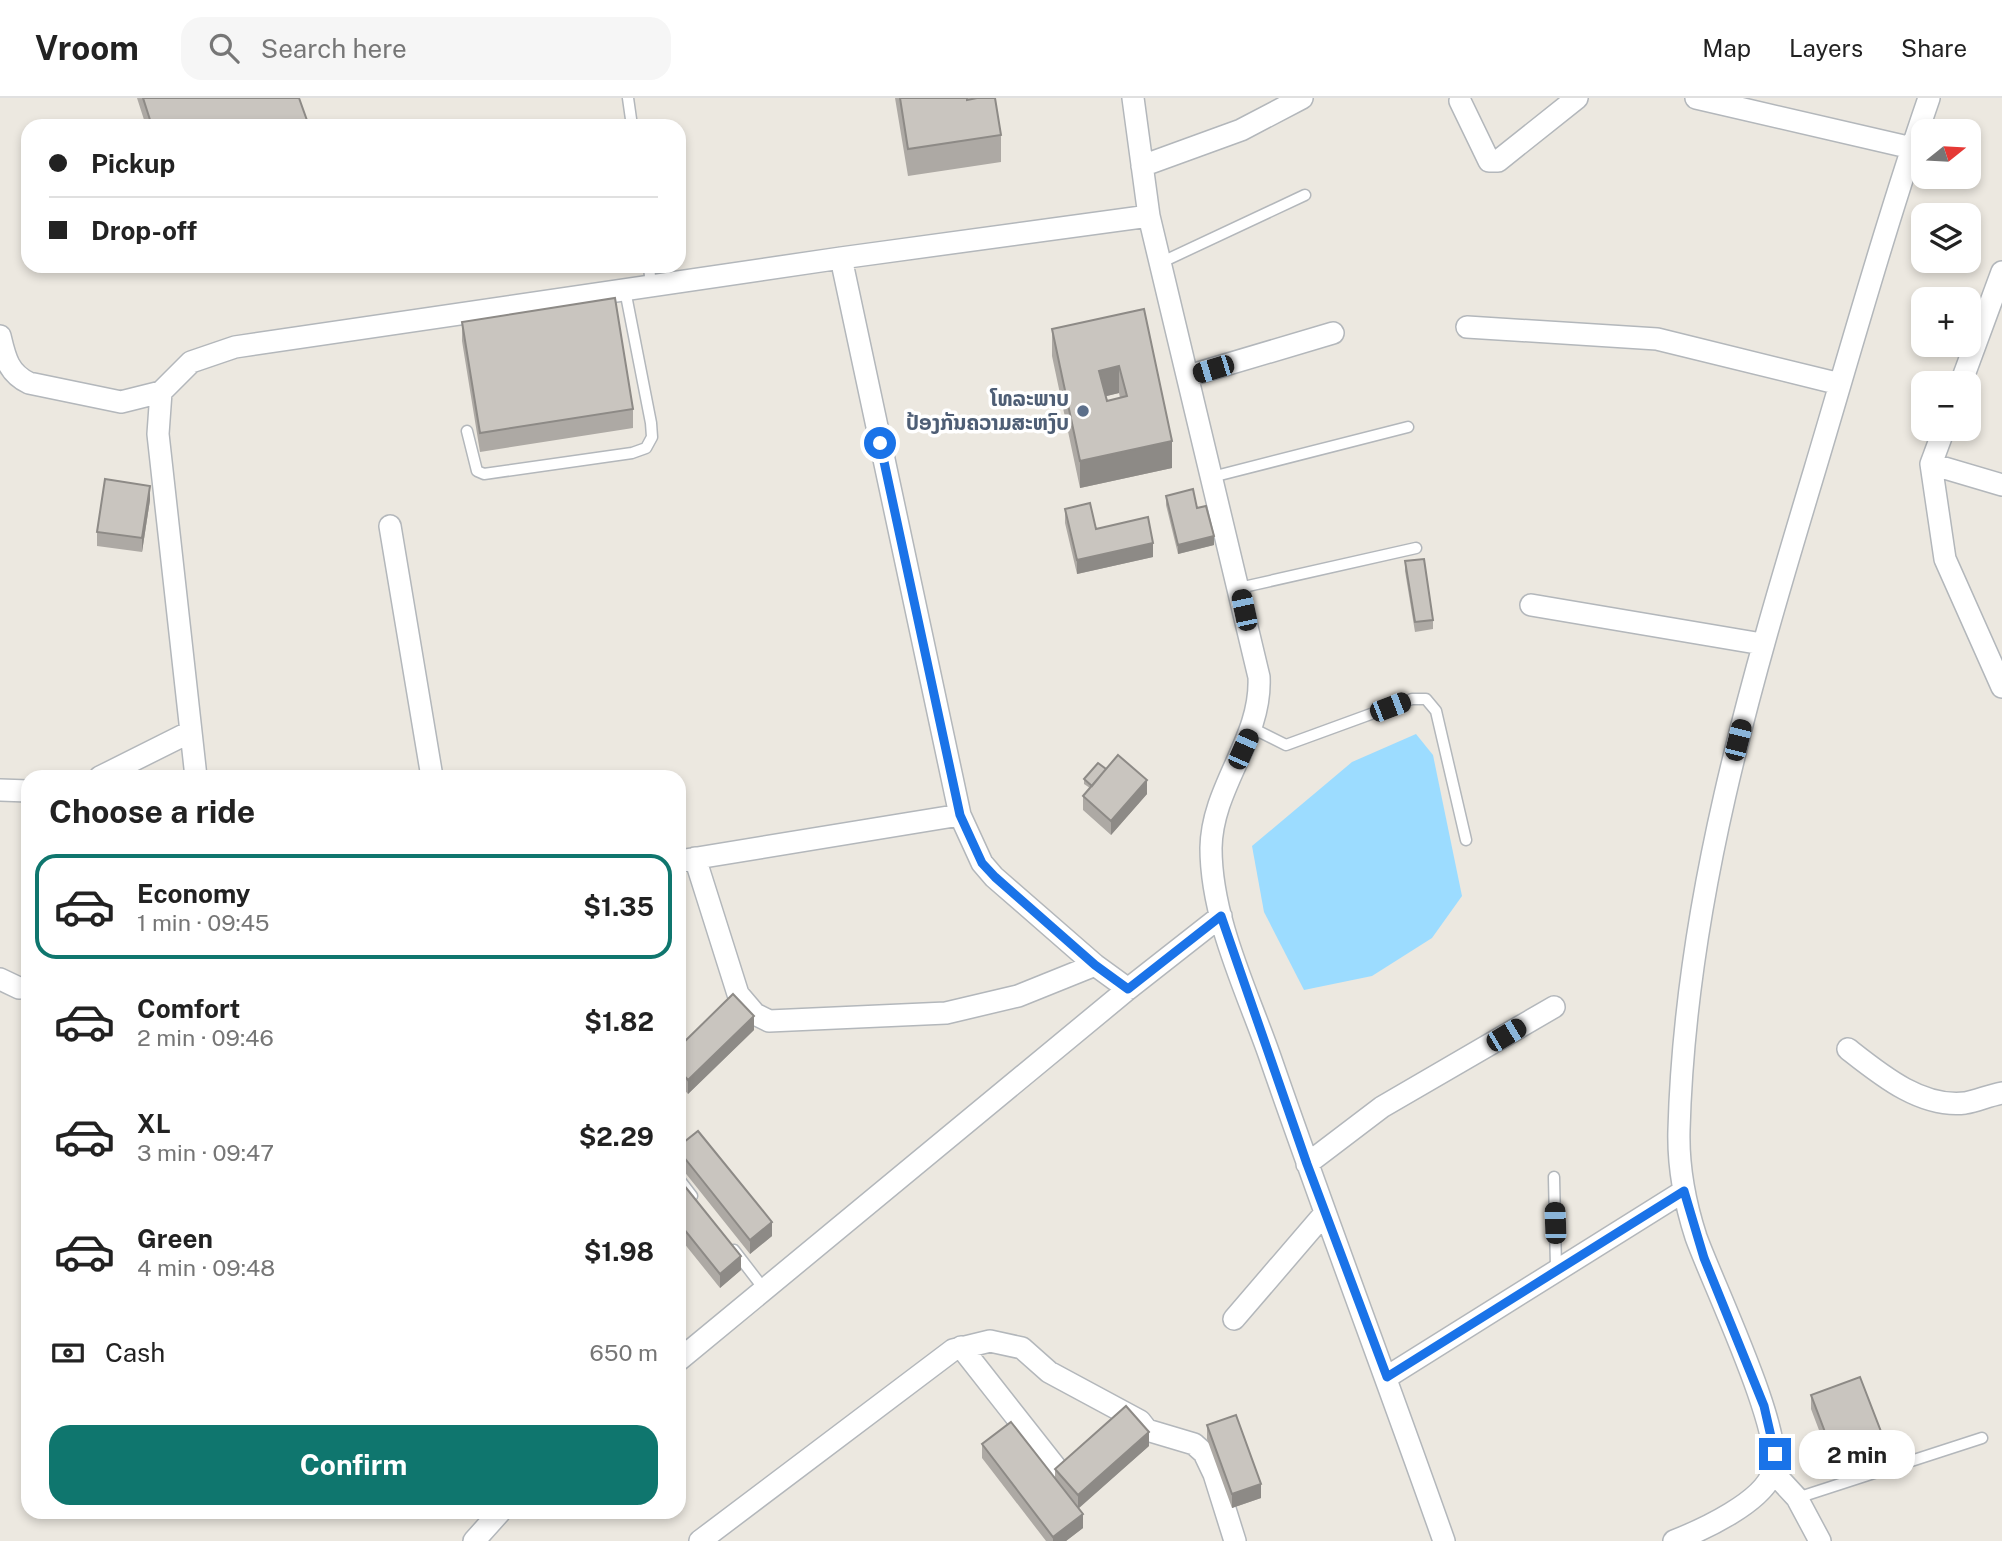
<!DOCTYPE html>
<html lang="en">
<head>
<meta charset="utf-8">
<style>
	:root { --surface:#fff; --page:#f6f6f6; --text:#222; --muted:#767676; --line:#e0e0e0; --accent:#0f766e }
	body { margin:0; font-family:"Public Sans","Noto Sans Lao",sans-serif; background:var(--page); color:var(--text); height:100vh; display:flex; flex-direction:column; font-size:26px; white-space:nowrap }
	* { box-sizing:border-box; margin:0 }
	p { font-size:23px; color:var(--muted) }
	.icon { flex:none; width:38px; height:38px; fill:none; stroke:currentColor; stroke-width:2; stroke-linecap:round; stroke-linejoin:round }
	.map { position:relative; flex:1; overflow:hidden }
	.sheet { position:absolute; left:21px; top:672px; width:665px; height:749px; display:flex; flex-direction:column; background:var(--surface); border-radius:21px; box-shadow:0 4px 10px #0003 }
	.sheet>* { flex:none }
	.guide { position:absolute; left:21px; top:21px; width:665px; height:154px; border-radius:21px; box-shadow:0 4px 10px #0003; display:grid; align-content:center; height:154px; padding:0 28px; background:var(--surface) }
	.needle { width:46px; rotate:72deg }
	.tools { position:absolute; left:1911px; top:21px; display:grid; gap:14px }
	.tools a { display:grid; place-items:center; width:70px; height:70px; border-radius:14px; background:var(--surface); box-shadow:0 4px 10px #0003; font-size:35px }
	.end { position:absolute; width:32px; height:32px; margin:-16px; border:9px solid #1a73e8; background:#fff; box-shadow:0 0 0 4px #fff }
	.from { border-radius:50% }
	.bubble { position:absolute; height:49px; border-radius:21px; background:var(--surface); box-shadow:0 4px 10px #0003; font-size:23px; font-weight:700; line-height:49px; text-align:center }
	.car { position:absolute; width:21px; height:42px; margin:-21px -10px; border-radius:9px; box-shadow:0 0 5px 2px #0007; background:linear-gradient(#222 24%,#8ab4d8 0 40%,#222 0 76%,#8ab4d8 0 86%,#222 0) }
	.guide b { display:flex; align-items:center; gap:24px; height:66px; font-size:26px }
	.guide b+b { border-top:2px solid var(--line) }
	.guide i { width:18px; height:18px; background:var(--text) }
	ul { padding:0; list-style:none }
	li { display:flex; align-items:center; gap:21px; height:105px; margin:0 14px 10px; padding:0 14px; border:4px solid transparent; border-radius:21px }
	li div { flex:1 }
	li b { display:block; font-size:26px }
	li em { font-style:normal; font-weight:700 }
	li.selected { border-color:var(--accent) }
	li>.icon { width:63px; height:63px; stroke-width:1.5 }
	h2 { padding:0 28px; font-size:32px; line-height:84px }
	.pay { display:flex; align-items:center; gap:18px; height:77px; padding:0 28px; font-size:26px }
	.pay p { margin-inline-start:auto }
	.cta { display:flex; gap:14px; margin-top:auto; padding:14px 28px }
	.cta a { flex:1; height:80px; border-radius:21px; background:var(--accent); color:#fff; font-size:28px; font-weight:700; line-height:80px; text-align:center }
	header { display:flex; align-items:center; gap:42px; box-sizing:border-box; height:98px; padding:0 35px; background:var(--surface); border-bottom:2px solid var(--line) }
	header strong { font-size:33px }
	nav { display:flex; gap:38px; margin-inline-start:auto; font-size:24px }
	.search { width:490px; height:63px; background:var(--page); display:flex; align-items:center; gap:18px; box-sizing:border-box; padding:0 24px; border-radius:21px; color:var(--muted); font-size:26px }
	.map>svg:first-child { display:block }
	.water { fill:#9cdcff }
	.lines { fill:none; stroke-linecap:round; stroke-linejoin:round }
	.lane-casing { stroke:#b3b7bb; stroke-width:13 }
	.street-casing { stroke:#b3b7bb; stroke-width:24 }
	.lane { stroke:#fff; stroke-width:10 }
	.street { stroke:#fff; stroke-width:21 }
	.wall { fill:#ada9a4; fill-rule:evenodd }
	.shaded-wall { fill:#8d8a86 }
	.building { fill:#c9c5bf; stroke:#8d8a86; stroke-width:2; fill-rule:evenodd }
	.route { stroke:#1a73e8; stroke-width:9 }
	.service-dot { fill:#5c6f8a; stroke:#fff; stroke-width:2.5 }
	.labels { text-anchor:middle; stroke-width:7; stroke-linejoin:round; paint-order:stroke }
	.service-label { font-size:21px; font-weight:bold; fill:#4e5e75; stroke:#fff; text-anchor:end }
</style>
</head>
<body>
<header>
<strong>Vroom</strong>
<div class="search"><svg class="icon" aria-label="search" viewBox="0 0 24 24"><circle cx="10" cy="10" r="6"/><path d="M15 15l6 6"/></svg>Search here</div>
<nav><a>Map</a><a>Layers</a><a>Share</a></nav>
</header>
<div class="map">
<svg width="2002" height="1443" viewBox="0 0 2002 1443">
	<rect width="100%" height="100%" fill="#ece8e0"/>
	<path class="water" d="M1416,636L1433,657L1462,798L1432,840L1372,878L1304,892L1264,814L1252,748L1352,664Z"/>
	<g class="lines">
		<defs>
			<path id="lane" d="M628,0L632,28
				M1160,165L1305,97
				M649,168L651,189
				M467,333L477,373L484,376L632,355L646,350L652,339L651,325L625,192
				M1212,379L1408,329
				M1239,490L1416,450
				M1252,630L1286,647L1412,601H1426L1436,613L1466,742
				M1554,1079L1556,1170
				M679,1081L692,1098
				M734,1152L764,1191
				M1797,1400L1982,1340"/>
			<path id="street" d="M1133,0L1149,118L1259,579C1262,641 1212,688 1211,750C1211,821 1247,893 1270,959C1326,1121 1387,1281 1444,1443
				M1696,0L1912,50
				M1460,3L1489,63H1498L1577,0
				M1142,68L1241,32L1302,0
				M841,160L960,717L982,765L994,779L1095,867L1128,891
				M1467,229L1657,241L1840,286
				M0,238C5,259 8,275 29,285L121,304L161,294
				M1188,278L1333,235
				M1961,285L2002,174
				M1944,331L1931,366L1945,461L2002,589
				M1931,366L2002,387
				M390,428L432,679
				M1531,507L1762,546
				M100,679L190,634
				M196,679L158,336L161,294L191,264L235,249L841,160L1149,118
				M0,692L28,693
				M695,760L738,896L755,916L769,923L946,915L1018,898L1095,867
				M679,763L960,717
				M0,881L19,890
				M1848,951C1881,977 1921,1010 1965,1005C1977,1003 1990,997 2002,995
				M1307,1066L1382,1009L1554,909
				M1234,1221L1325,1115
				M961,1249L1057,1371
				M679,1262L1128,891L1221,818
				M1387,1279L1684,1093
				M1773,1374L1797,1400L1820,1443
				M474,1443L500,1414
				M700,1443L953,1252L990,1243L1022,1250L1049,1274L1140,1323L1147,1332L1194,1346L1204,1355L1214,1376L1235,1443
				M1674,1443C1702,1432 1764,1404 1773,1373C1785,1335 1712,1184 1696,1139C1685,1105 1678,1067 1679,1032C1685,805 1750,587 1815,371C1852,247 1887,122 1929,0"/>
		</defs>
		<use href="#lane" class="lane-casing"/>
		<use href="#street" class="street-casing"/>
		<use href="#lane" class="lane"/>
		<use href="#street" class="street"/>
	</g>
	<path class="wall" d="M137,0H299L309,28H146Z
		M895,0H995L1001,37V64L908,78Z
		M1144,211L1172,370L1080,390L1052,258V231ZM1119,295L1120,300L1107,303L1106,298Z
		M462,224L633,311V330L480,354L462,243Z
		M1166,398L1197,410L1214,447L1178,456L1166,407Z
		M150,402L142,454L97,448V434Z
		M1065,411L1096,431L1153,459L1077,476L1065,425Z
		M1405,463L1433,522V531L1415,534L1405,473Z
		M1106,671L1147,696L1111,737L1083,712V698L1090,690L1084,686V681Z
		M754,932L688,996L679,986V949Z
		M679,1048L772,1138L750,1156L679,1067Z
		M679,1081L741,1172L720,1190L679,1139Z
		M1811,1297L1885,1358L1836,1377L1811,1311Z
		M1207,1327L1261,1400L1232,1410L1207,1341Z
		M982,1346L1055,1380V1371L1149,1348L1078,1410L1083,1430L1066,1443H1046L982,1360Z"/>
	<path class="shaded-wall" d="M195,168H207L195,172Z
		M1119,268V295L1099,300V273Z
		M1172,343V370L1080,390V363Z
		M150,388V402L142,454V440Z
		M1214,438V447L1178,456V447Z
		M1153,445V459L1077,476V462Z
		M1147,682V696L1111,737V723Z
		M754,918V932L688,996V982Z
		M772,1124V1138L750,1156V1142Z
		M741,1158V1172L720,1190V1176Z
		M1149,1334V1348L1078,1411V1397Z
		M1885,1344V1358L1836,1377V1363Z
		M1261,1386V1400L1232,1410V1396Z
		M1083,1416V1430L1066,1443H1053V1439Z"/>
	<path class="building" d="M143,0H299L309,28H152Z
		M900,0H967V2L977,0H995L1001,37L908,51Z
		M615,200L633,311L480,335L462,224Z
		M1144,211L1172,343L1080,363L1052,231ZM1119,268L1127,298L1107,303L1099,273Z
		M105,381L150,388L142,440L97,434Z
		M1193,391L1197,410L1206,408L1214,438L1178,447L1166,398Z
		M1090,405L1096,431L1148,419L1153,445L1077,462L1065,411Z
		M1424,461L1433,522L1415,524L1405,463Z
		M1118,657L1147,682L1111,723L1083,698Z
		M1098,665L1106,671L1092,688L1084,681Z
		M733,896L754,918L688,982L679,972V949Z
		M698,1033L772,1124L750,1142L679,1053V1048Z
		M679,1081L741,1158L720,1176L679,1125Z
		M1860,1279L1885,1344L1836,1363L1811,1297Z
		M1126,1308L1149,1334L1078,1397L1055,1371Z
		M1236,1317L1261,1386L1232,1396L1207,1327Z
		M1011,1324L1083,1416L1053,1439L982,1346Z"/>
	<g class="lines">
		<path class="route" d="M880,345L960,717L982,765L995,779L1095,867L1128,891L1221,818L1307,1066L1387,1279L1684,1093L1704,1160L1764,1308L1775,1356"/>
	</g>
	<circle class="service-dot" cx="1083" cy="313" r="7"/>
	<g class="labels">
		<g class="service-label">
			<text x="1069" y="308">ໂທລະພາບ<tspan x="1069" dy="24">ປ້ອງກັນຄວາມສະຫງົບ</tspan></text>
		</g>
	</g>
</svg>
<div class="tools">
<a><svg class="needle" viewBox="-14 -14 28 28"><path d="M0-13l5 13h-10z" fill="#e53935"/><path d="M0 13l5-13h-10z" fill="#767676"/></svg></a>
<a><svg class="icon" aria-label="layers" viewBox="0 0 24 24"><path d="M12 4l9 5-9 5-9-5zM3 14l9 5 9-5"/></svg></a>
<a>+</a>
<a>−</a>
</div>
<i class="end from" style="left:880px;top:345px"></i>
<i class="end" style="left:1775px;top:1356px"></i>
<div class="bubble" style="left:1799px;top:1332px;width:116px">2 min</div>
<i class="car" style="left:1213px;top:271px;rotate:253deg"></i>
<i class="car" style="left:1244px;top:512px;rotate:348deg"></i>
<i class="car" style="left:1390px;top:609px;rotate:69deg"></i>
<i class="car" style="left:1738px;top:642px;rotate:14deg"></i>
<i class="car" style="left:1243px;top:651px;rotate:24deg"></i>
<i class="car" style="left:1506px;top:937px;rotate:59deg"></i>
<i class="car" style="left:1555px;top:1125px;rotate:358deg"></i>
<div class="guide">
<b><i class="from"></i>Pickup</b>
<b><i></i>Drop-off</b>
</div>
<section class="sheet">
<h2>Choose a ride</h2>
<ul>
<li class="selected"><svg class="icon" aria-label="car" viewBox="0 0 24 24"><path d="M5 17H2v-5l4-1 3-4h7l3 4 3 1v5h-3M9 17h6M6 11h13"/><circle cx="7" cy="17" r="2"/><circle cx="17" cy="17" r="2"/></svg><div><b>Economy</b><p>1 min · 09:45</p></div><em>$1.35</em></li>
<li><svg class="icon" aria-label="car" viewBox="0 0 24 24"><path d="M5 17H2v-5l4-1 3-4h7l3 4 3 1v5h-3M9 17h6M6 11h13"/><circle cx="7" cy="17" r="2"/><circle cx="17" cy="17" r="2"/></svg><div><b>Comfort</b><p>2 min · 09:46</p></div><em>$1.82</em></li>
<li><svg class="icon" aria-label="car" viewBox="0 0 24 24"><path d="M5 17H2v-5l4-1 3-4h7l3 4 3 1v5h-3M9 17h6M6 11h13"/><circle cx="7" cy="17" r="2"/><circle cx="17" cy="17" r="2"/></svg><div><b>XL</b><p>3 min · 09:47</p></div><em>$2.29</em></li>
<li><svg class="icon" aria-label="car" viewBox="0 0 24 24"><path d="M5 17H2v-5l4-1 3-4h7l3 4 3 1v5h-3M9 17h6M6 11h13"/><circle cx="7" cy="17" r="2"/><circle cx="17" cy="17" r="2"/></svg><div><b>Green</b><p>4 min · 09:48</p></div><em>$1.98</em></li>
</ul>
<div class="pay"><svg class="icon" aria-label="cash" viewBox="0 0 24 24"><path d="M3 7h18v10H3z"/><circle cx="12" cy="12" r="2"/></svg>Cash<p>650 m</p></div>
<div class="cta"><a>Confirm</a></div>
</section>
</div>
</body>
</html>
